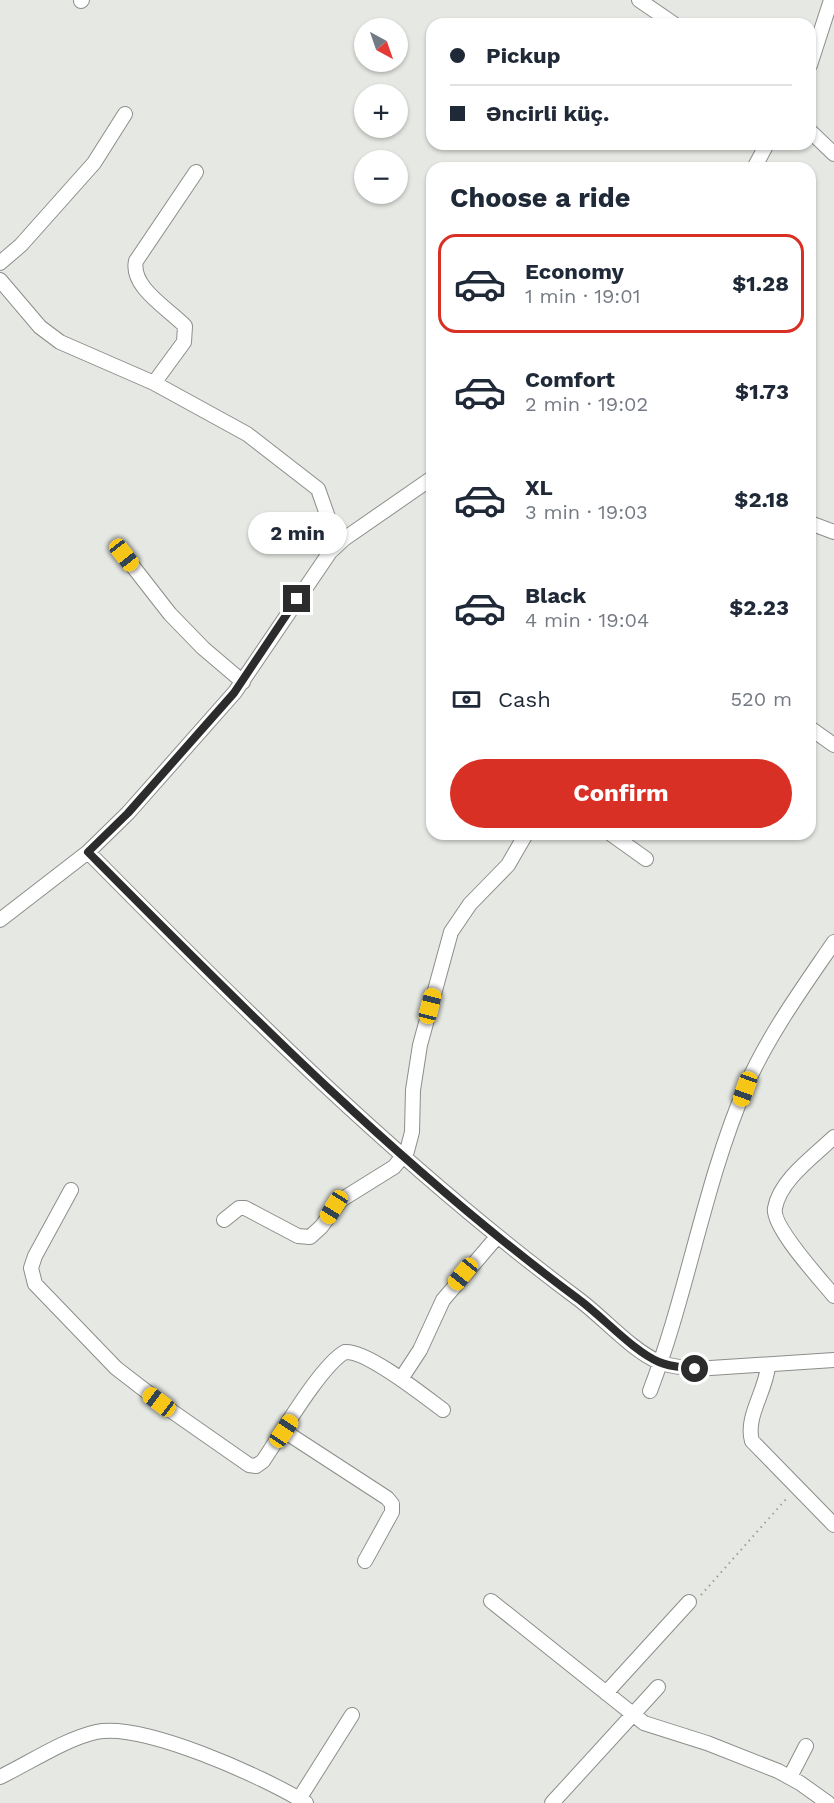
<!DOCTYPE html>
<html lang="en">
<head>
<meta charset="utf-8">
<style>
	:root { --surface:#fff; --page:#f6f6f7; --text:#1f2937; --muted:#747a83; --line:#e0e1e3; --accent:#d93025 }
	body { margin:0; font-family:"Work Sans",sans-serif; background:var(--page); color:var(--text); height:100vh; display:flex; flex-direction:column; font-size:22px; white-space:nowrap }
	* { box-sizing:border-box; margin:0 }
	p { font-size:20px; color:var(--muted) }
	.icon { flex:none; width:33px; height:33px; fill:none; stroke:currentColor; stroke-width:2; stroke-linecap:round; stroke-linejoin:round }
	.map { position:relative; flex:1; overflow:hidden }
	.drawer { position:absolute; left:426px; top:162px; width:390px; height:678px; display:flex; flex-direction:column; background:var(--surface); border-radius:18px; box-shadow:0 2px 4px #0004 }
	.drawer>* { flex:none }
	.hud { position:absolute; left:426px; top:18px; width:390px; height:132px; border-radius:18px; box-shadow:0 2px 4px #0004; display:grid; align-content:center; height:132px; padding:0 24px; background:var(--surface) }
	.needle { width:39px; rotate:140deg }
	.controls { position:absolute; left:354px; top:18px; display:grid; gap:12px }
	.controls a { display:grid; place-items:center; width:54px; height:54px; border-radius:50%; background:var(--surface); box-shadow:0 2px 4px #0004; font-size:30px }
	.end { position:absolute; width:27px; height:27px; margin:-14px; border:8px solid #2b2c2b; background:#fff; box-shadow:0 0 0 3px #fff }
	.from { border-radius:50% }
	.bubble { position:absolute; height:42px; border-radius:21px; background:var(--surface); box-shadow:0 2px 4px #0004; font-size:20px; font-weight:700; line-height:42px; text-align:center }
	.car { position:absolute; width:18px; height:36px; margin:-18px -9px; border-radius:8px; box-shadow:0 0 4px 2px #0007; background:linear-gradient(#f5c518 24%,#345 0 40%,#f5c518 0 76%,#345 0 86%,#f5c518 0) }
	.hud b { display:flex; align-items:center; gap:21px; height:57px; font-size:22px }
	.hud b+b { border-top:2px solid var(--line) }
	.hud i { width:15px; height:15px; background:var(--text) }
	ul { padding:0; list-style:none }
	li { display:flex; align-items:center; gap:18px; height:99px; margin:0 12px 9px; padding:0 12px; border:3px solid transparent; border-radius:18px }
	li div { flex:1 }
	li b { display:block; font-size:22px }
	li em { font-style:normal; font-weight:700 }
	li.selected { border-color:var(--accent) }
	li>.icon { width:54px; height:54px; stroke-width:1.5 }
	h2 { padding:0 24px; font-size:27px; line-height:72px }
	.pay { display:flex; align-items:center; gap:15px; height:66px; padding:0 24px; font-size:22px }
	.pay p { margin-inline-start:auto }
	.action { display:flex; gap:12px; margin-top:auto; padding:12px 24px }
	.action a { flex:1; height:69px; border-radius:36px; background:var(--accent); color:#fff; font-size:24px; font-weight:700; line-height:69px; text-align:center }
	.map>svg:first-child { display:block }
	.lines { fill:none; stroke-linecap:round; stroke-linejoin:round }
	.minor-casing { stroke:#8b8e8a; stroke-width:16 }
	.path { stroke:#9b9d9a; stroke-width:2; stroke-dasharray:1.5 4.5; stroke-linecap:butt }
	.minor { stroke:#fff; stroke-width:14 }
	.route { stroke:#2b2c2b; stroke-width:8 }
</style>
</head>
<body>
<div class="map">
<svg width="834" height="1803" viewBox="0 0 834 1803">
	<rect width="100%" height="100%" fill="#e5e8e3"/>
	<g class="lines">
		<defs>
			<path id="minor" d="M639,0L674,24
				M81,1L82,0
				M810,65L831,0
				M810,131L834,154
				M754,168L767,144
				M0,263L21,245L94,163L125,114
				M0,280L40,327L60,342L154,383L247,434L318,489L329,520L344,539
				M154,383L184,342L185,326C169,309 130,287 136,261L196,172
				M810,523L834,532
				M124,555L170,614L203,648L243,682
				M810,728L834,745
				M611,834L646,859
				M88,852C243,1009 400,1166 577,1298C603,1317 631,1350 659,1362C670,1367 683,1367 695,1369L834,1360
				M0,920L88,852L128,813L235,692L330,552L344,539L432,478
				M834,1137C814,1156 780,1180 775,1208C771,1226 821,1280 834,1296
				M71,1190L35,1256L31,1268L35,1284L116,1368L173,1412L249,1465L256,1466L263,1461C280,1436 321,1365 345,1352C367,1350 424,1396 443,1410
				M224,1220L239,1208H245L298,1236L310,1237L321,1227L341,1200L394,1167L407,1151L412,1132L413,1090L420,1045L451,932L470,904L508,865L526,834
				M768,1366C766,1391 745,1417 752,1441L834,1525
				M401,1379L420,1350L443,1300L496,1238
				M650,1391C688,1292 704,1184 746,1086C769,1034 802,989 834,942
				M284,1431L387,1498L392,1504V1512L365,1561
				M491,1601L644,1723L707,1743L778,1771L800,1783L828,1803
				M606,1693L689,1602
				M0,1777C29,1763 65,1739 96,1732C143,1722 264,1777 306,1803
				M790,1777L806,1746
				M299,1799L352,1715
				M552,1803L658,1687"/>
		</defs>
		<use href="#minor" class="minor-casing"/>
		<path class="path" d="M701,1595L787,1498"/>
		<use href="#minor" class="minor"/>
	</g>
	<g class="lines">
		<path class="route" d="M297,599L234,693L128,813L88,852C244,1009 399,1166 577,1298C602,1316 633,1351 659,1362C670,1367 683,1367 695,1369"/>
	</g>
</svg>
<div class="controls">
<a><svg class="needle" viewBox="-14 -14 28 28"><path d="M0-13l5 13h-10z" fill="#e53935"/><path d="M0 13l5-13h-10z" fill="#747a83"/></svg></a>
<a>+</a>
<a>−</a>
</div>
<i class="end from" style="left:695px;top:1369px"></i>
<i class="end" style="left:297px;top:599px"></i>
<div class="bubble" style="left:248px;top:512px;width:99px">2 min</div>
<i class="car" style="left:124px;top:555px;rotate:142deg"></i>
<i class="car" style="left:430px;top:1006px;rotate:14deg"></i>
<i class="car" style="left:745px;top:1089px;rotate:200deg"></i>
<i class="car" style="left:334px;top:1207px;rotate:212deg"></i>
<i class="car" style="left:463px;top:1274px;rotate:219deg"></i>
<i class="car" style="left:159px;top:1402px;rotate:307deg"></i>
<i class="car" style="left:284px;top:1431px;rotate:34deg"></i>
<div class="hud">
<b><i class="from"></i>Pickup</b>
<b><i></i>Əncirli küç.</b>
</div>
<section class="drawer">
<h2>Choose a ride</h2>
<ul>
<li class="selected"><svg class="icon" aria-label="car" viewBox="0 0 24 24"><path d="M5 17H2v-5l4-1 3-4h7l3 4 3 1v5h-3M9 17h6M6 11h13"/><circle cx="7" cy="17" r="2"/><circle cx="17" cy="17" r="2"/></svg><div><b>Economy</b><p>1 min · 19:01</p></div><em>$1.28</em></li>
<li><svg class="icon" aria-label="car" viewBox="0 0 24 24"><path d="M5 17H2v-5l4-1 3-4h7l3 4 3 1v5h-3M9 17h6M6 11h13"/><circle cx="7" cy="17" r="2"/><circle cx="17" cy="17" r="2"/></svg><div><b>Comfort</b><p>2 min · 19:02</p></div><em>$1.73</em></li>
<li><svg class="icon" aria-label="car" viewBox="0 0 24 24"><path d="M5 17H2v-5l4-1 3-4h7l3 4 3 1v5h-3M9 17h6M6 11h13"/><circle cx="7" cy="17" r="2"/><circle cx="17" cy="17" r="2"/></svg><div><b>XL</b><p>3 min · 19:03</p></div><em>$2.18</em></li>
<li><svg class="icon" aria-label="car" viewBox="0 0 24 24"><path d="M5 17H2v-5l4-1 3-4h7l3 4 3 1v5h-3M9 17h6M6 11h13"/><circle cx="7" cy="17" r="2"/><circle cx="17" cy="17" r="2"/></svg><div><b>Black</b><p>4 min · 19:04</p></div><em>$2.23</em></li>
</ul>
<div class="pay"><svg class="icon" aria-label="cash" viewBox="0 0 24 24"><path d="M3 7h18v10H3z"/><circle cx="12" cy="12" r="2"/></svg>Cash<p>520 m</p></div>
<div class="action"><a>Confirm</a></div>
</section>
</div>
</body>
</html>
